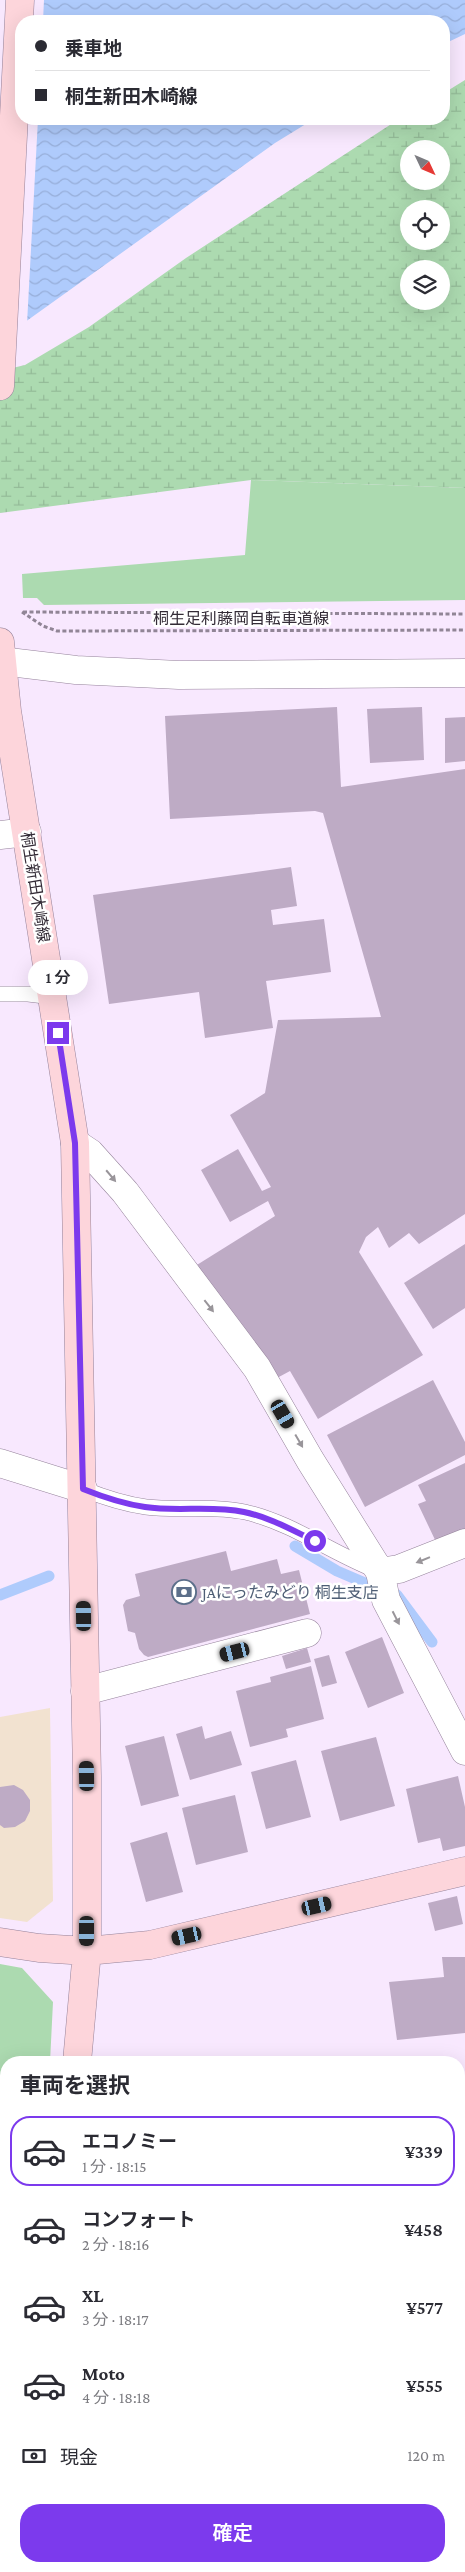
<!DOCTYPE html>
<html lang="ja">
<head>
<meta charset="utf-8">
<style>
	:root { --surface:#fff; --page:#f7f7f7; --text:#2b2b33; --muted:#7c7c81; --line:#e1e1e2; --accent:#7c3aed }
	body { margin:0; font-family:"Crimson Pro","Noto Sans JP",serif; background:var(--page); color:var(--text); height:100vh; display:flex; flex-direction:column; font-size:19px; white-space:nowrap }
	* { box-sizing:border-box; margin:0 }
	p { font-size:16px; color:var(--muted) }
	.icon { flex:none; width:28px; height:28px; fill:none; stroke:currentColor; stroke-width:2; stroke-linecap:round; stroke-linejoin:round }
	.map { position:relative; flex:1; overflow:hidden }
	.side { position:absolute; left:0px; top:2056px; width:465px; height:516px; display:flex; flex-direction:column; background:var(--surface); border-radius:20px 20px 0 0; box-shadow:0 5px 20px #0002 }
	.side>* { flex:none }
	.guide { position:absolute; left:15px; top:15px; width:435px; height:110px; border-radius:20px; box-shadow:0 5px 20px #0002; display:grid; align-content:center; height:110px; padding:0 20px; background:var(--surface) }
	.needle { width:32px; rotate:134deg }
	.buttons { position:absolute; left:400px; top:140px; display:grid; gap:10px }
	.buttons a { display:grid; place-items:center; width:50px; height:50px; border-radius:50%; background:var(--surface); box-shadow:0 5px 20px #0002; font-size:25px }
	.end { position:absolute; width:22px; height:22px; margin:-11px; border:6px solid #7c3aed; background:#fff; box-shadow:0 0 0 2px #fff }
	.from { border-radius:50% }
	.bubble { position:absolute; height:35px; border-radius:18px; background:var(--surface); box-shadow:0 5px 20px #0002; font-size:16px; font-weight:600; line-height:35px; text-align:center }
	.car { position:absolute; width:15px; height:30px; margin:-15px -8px; border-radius:6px; box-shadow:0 0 4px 1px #0007; background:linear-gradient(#222 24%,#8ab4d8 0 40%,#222 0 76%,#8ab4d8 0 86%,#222 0) }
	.guide b { display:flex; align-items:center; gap:18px; height:48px; font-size:19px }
	.guide b+b { border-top:1px solid var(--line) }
	.guide i { width:12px; height:12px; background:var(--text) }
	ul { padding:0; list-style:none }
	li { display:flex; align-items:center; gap:15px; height:70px; margin:0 10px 8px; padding:0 10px; border:2px solid transparent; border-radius:20px }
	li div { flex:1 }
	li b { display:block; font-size:19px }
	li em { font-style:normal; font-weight:600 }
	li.current { border-color:var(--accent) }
	li>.icon { width:45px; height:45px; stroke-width:1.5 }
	h2 { padding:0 20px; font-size:22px; line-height:60px }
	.pay { display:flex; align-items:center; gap:12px; height:55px; padding:0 20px; font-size:19px }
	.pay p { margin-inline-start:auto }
	.primary-button { display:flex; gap:10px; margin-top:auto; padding:10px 20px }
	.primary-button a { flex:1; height:58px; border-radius:20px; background:var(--accent); color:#fff; font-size:20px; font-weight:600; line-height:58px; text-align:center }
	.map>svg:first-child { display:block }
	.commercial { fill:#f2e2d0 }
	.education { fill:#f5dde8 }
	.grass { fill:#acdab0 }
	.wetland { fill:url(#wetland-marsh); fill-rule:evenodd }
	.water { fill:url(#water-waves) }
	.pier { fill:#f8e8fe }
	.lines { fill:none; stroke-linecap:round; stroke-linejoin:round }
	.stream { stroke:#afcbfc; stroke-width:11 }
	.building { fill:#beabc5 }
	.lane-casing { stroke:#95839b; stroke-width:16 }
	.street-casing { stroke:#95839b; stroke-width:29 }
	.secondary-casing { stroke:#95839b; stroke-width:29 }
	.path { stroke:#918596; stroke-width:3; stroke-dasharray:4 2.5; stroke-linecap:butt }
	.lane { stroke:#fff; stroke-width:15 }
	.street { stroke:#fff; stroke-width:28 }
	.secondary { stroke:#fdd5db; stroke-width:28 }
	.oneway { fill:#99959a }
	.route { stroke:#7c3aed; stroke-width:6 }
	.labels { text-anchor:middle; stroke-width:5; stroke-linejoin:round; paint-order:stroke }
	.street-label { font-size:16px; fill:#332b36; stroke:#fff }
	.service-label { font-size:16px; fill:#4e5e75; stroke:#fff; text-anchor:start }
</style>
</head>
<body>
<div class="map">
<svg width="465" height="2572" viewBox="0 0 465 2572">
	<defs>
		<pattern id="wetland-marsh" width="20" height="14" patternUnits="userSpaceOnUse" patternTransform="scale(1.25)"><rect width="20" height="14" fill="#acdab0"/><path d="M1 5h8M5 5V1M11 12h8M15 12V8" fill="none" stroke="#94bb98"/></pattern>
		<pattern id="water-waves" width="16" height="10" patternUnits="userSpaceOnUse" patternTransform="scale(1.25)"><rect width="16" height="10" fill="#afcbfc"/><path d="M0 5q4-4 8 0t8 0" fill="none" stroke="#97aed9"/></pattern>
	</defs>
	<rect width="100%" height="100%" fill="#f8e8fe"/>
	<path class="commercial" d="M50,1708L53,1901L27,1922L0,1918V1717Z"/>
	<path class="education" d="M459,2419L465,2420V2572H33L34,2566H459Z"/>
	<path class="grass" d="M251,480L465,488V600L44,605L37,598H23L22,574L245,555Z
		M0,1964L22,1968L53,2002L50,2062H6V2095L0,2096Z
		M459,2472H465V2572H297L298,2566H459Z"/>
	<path class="wetland" d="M465,80V488L251,480L0,513V371L25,365L89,327L186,258L399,119H444V93ZM409,149H441V181H409ZM409,209H441V241H409ZM409,269H441V301H409Z"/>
	<path class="water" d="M0,0H465V34L444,44V21H21V119H314L275,143L0,340Z"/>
	<path class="pier" d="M0,0H44L43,21H21V119H38L27,324L0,342Z"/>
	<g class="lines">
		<path class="stream" d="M295,1546L337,1571L365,1583
			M0,1595L49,1576
			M397,1595L432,1642"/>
	</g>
	<path class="building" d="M337,707L341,787L465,769V1214L419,1244L409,1233L389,1248L378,1227L366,1237L359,1252L423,1355L318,1419L290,1371L277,1378L192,1268L275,1216L268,1201L230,1222L201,1170L238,1149L262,1191L271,1187L230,1115L265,1093L278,1020L381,1017L323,813L315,811L170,819L165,716Z
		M422,707L424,760L370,763L367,709Z
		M465,717V761L445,763V718Z
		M291,867L297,906L271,910L273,925L324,919L331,972L266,981L273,1028L205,1038L199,992L109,1004L93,895Z
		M465,1244V1308L433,1329L404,1283Z
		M433,1380L465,1442V1455L365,1507L327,1435Z
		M465,1463V1531L437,1544L418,1504L426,1501L418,1485Z
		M226,1551L231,1571L277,1559L281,1574L299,1570L310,1614L148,1657L144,1655L139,1649L135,1633L128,1631L123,1605L126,1600L140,1596L135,1574Z
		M382,1637L404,1693L368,1708L345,1652Z
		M307,1648L311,1662L286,1669L282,1656Z
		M329,1655L337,1683L322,1687L314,1659Z
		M311,1666L324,1719L286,1729L288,1737L250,1747L236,1691L271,1682L270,1677Z
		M202,1726L205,1739L231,1731L242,1765L190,1780L176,1734Z
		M164,1736L179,1796L141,1806L125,1746Z
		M376,1737L395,1806L340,1821L321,1751Z
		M296,1760L311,1817L266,1829L251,1772Z
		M458,1776L465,1807V1846L443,1851L440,1838L418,1843L406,1789Z
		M14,1785L23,1790L30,1800V1811L25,1821L15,1827L4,1828L0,1825V1787Z
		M235,1795L248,1852L196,1865L182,1808Z
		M167,1832L183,1892L146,1902L130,1843Z
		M457,1896L463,1924L435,1931L428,1903Z
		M442,1957H465V2033L397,2040L389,1982L444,1977Z
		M459,2143L465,2144V2236L459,2235Z
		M459,2276H464L462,2311H459Z
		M459,2440H465V2466L459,2465Z
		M72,2566H268L267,2572H71Z"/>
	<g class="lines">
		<defs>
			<path id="lane" d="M0,994H28L53,997
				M83,1489C103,1497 124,1504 146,1507C179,1511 212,1505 245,1512C293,1523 333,1554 378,1571"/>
			<path id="street" d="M0,661L76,670L179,675L465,673
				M0,835L27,832
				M75,1143L90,1153L125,1192L257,1368L310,1460L380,1572L386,1600L465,1751
				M0,1463L83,1489
				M380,1572L399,1569L465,1543
				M85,1691L307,1633
				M0,2107L6,2106
				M0,2442L6,2443"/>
			<path id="secondary" d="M0,386L20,0
				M0,642L7,711L75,1143L87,1776V1951L77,2062
				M0,1942L39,1948L87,1951L150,1945L465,1871
				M459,2109L465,2111
				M0,2547L6,2509"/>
		</defs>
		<use href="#lane" class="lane-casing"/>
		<use href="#street" class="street-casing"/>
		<use href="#secondary" class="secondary-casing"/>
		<path class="path" d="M22,612L43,626L57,631L465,630
			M23,612L465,614"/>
		<use href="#lane" class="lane"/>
		<use href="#street" class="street"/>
		<use href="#secondary" class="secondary"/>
	</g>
	<defs><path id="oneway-solid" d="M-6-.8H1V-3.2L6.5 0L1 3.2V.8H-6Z" transform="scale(1.25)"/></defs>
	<g class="oneway">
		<use href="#oneway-solid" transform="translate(111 1176) rotate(50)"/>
		<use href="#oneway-solid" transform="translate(209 1306) rotate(52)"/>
		<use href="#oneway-solid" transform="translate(299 1441) rotate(60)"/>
		<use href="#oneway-solid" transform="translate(423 1560) rotate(158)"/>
		<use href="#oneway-solid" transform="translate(396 1618) rotate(63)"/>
	</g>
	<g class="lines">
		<path class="route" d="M58,1033L75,1143L83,1489C103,1497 124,1504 145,1507C178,1512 211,1505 244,1512C269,1517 292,1530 315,1541"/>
	</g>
	<defs>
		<symbol id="bank-ring" viewBox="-11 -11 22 22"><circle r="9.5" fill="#fff" stroke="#5c6f8a" stroke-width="1.5"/><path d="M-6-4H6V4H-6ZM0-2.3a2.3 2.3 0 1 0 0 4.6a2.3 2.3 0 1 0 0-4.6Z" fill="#5c6f8a"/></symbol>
	</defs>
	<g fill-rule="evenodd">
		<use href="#bank-ring" x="170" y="1578" width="28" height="28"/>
	</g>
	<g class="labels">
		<g class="street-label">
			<text x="241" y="624">桐生足利藤岡自転車道線</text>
			<text transform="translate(36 887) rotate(81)" y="6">桐生新田木崎線</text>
		</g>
		<g class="service-label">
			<text x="202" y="1598">JAにったみどり 桐生支店</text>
		</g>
	</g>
</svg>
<div class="buttons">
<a><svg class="needle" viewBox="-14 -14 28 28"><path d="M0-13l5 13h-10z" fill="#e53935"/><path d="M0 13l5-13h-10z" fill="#7c7c81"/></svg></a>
<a><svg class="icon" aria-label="locate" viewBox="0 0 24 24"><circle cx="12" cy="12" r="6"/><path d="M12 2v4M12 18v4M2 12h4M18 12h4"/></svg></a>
<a><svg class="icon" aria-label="layers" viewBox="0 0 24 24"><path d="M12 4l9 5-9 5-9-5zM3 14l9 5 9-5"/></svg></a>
</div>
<i class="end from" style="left:315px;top:1541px"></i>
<i class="end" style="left:58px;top:1033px"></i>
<div class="bubble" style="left:28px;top:960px;width:60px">1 分</div>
<i class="car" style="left:283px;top:1414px;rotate:150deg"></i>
<i class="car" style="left:84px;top:1616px;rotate:359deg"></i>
<i class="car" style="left:235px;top:1652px;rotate:256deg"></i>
<i class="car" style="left:87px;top:1776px;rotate:359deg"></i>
<i class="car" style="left:317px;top:1906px;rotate:77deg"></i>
<i class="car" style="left:87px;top:1931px;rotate:180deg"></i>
<i class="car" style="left:187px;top:1936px;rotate:257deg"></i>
<div class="guide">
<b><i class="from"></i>乗車地</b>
<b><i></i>桐生新田木崎線</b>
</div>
<section class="side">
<h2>車両を選択</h2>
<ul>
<li class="current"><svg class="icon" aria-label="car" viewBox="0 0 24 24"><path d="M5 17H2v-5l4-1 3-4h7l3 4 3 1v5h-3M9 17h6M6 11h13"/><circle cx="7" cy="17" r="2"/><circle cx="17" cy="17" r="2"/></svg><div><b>エコノミー</b><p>1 分 · 18:15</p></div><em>¥339</em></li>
<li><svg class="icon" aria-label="car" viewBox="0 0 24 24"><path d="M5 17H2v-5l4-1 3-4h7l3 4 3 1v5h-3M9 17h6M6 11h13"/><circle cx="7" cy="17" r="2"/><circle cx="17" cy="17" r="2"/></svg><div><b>コンフォート</b><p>2 分 · 18:16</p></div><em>¥458</em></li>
<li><svg class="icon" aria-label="car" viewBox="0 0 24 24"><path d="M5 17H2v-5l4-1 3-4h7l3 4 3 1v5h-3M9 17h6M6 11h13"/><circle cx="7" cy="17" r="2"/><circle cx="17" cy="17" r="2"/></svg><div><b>XL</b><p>3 分 · 18:17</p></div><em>¥577</em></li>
<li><svg class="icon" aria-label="car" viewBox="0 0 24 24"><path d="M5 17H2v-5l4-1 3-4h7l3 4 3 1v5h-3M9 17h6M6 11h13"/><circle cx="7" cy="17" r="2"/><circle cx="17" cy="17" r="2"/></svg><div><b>Moto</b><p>4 分 · 18:18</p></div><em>¥555</em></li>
</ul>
<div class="pay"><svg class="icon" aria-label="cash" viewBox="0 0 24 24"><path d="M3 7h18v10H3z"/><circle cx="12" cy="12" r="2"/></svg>現金<p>120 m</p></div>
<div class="primary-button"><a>確定</a></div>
</section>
</div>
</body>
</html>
